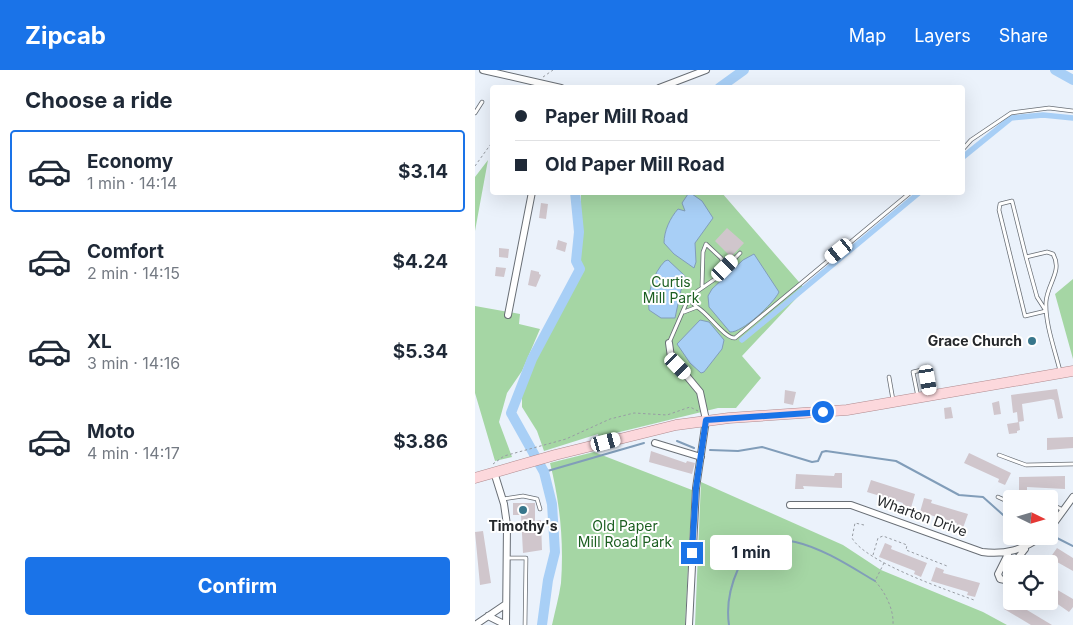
<!DOCTYPE html>
<html lang="en">
<head>
<meta charset="utf-8">
<style>
	:root { --surface:#fff; --page:#f2f2f3; --text:#1f2937; --muted:#747a83; --line:#e0e1e3; --accent:#1a73e8 }
	body { margin:0; font-family:Inter,sans-serif; background:var(--page); color:var(--text); height:100vh; display:flex; flex-direction:column; font-size:19px; white-space:nowrap }
	* { box-sizing:border-box; margin:0 }
	p { font-size:16px; color:var(--muted) }
	.icon { flex:none; width:28px; height:28px; fill:none; stroke:currentColor; stroke-width:2; stroke-linecap:round; stroke-linejoin:round }
	.map { position:relative; flex:1; overflow:hidden }
	.sheet { display:flex; flex-direction:column; background:var(--surface); width:475px }
	.sheet>* { flex:none }
	.banner { position:absolute; left:15px; top:15px; width:475px; height:110px; border-radius:5px; box-shadow:0 5px 20px #0002; display:grid; align-content:center; height:110px; padding:0 25px; background:var(--surface) }
	.needle { width:32px; rotate:95deg }
	.fabs { position:absolute; left:528px; top:420px; display:grid; gap:10px }
	.fabs a { display:grid; place-items:center; width:55px; height:55px; border-radius:5px; background:var(--surface); box-shadow:0 5px 20px #0002; font-size:25px }
	.end { position:absolute; width:22px; height:22px; margin:-11px; border:6px solid #1a73e8; background:#fff; box-shadow:0 0 0 2px #fff }
	.from { border-radius:50% }
	.bubble { position:absolute; height:35px; border-radius:5px; background:var(--surface); box-shadow:0 5px 20px #0002; font-size:16px; font-weight:700; line-height:35px; text-align:center }
	.car { position:absolute; width:15px; height:30px; margin:-15px -8px; border-radius:6px; box-shadow:0 0 4px 1px #0007; background:linear-gradient(#fff 24%,#345 0 40%,#fff 0 76%,#345 0 86%,#fff 0) }
	.banner b { display:flex; align-items:center; gap:18px; height:48px; font-size:19px }
	.banner b+b { border-top:1px solid var(--line) }
	.banner i { width:12px; height:12px; background:var(--text) }
	ul { padding:0; list-style:none }
	li { display:flex; align-items:center; gap:15px; height:82px; margin:0 10px 8px; padding:0 15px; border:2px solid transparent; border-radius:5px }
	li div { flex:1 }
	li b { display:block; font-size:19px }
	li em { font-style:normal; font-weight:700 }
	li.selected { border-color:var(--accent) }
	li>.icon { width:45px; height:45px; stroke-width:1.5 }
	h2 { padding:0 25px; font-size:22px; line-height:60px }
	.primary-button { display:flex; gap:10px; margin-top:auto; padding:10px 25px }
	.primary-button a { flex:1; height:58px; border-radius:5px; background:var(--accent); color:#fff; font-size:20px; font-weight:700; line-height:58px; text-align:center }
	header { display:flex; align-items:center; gap:30px; box-sizing:border-box; height:70px; padding:0 25px; background:var(--accent); color:#fff }
	header strong { font-size:24px }
	nav { display:flex; gap:28px; margin-inline-start:auto; font-size:18px }
	main { display:flex; flex:1; min-height:0 }
	.map>svg:first-child { display:block }
	.green { fill:#a5d6a4 }
	.water { fill:#a8cff6; stroke:#819db9 }
	.lines { fill:none; stroke-linecap:round; stroke-linejoin:round }
	.stream { stroke:#819db9; stroke-width:2 }
	.canal { stroke:#a8cff6; stroke-width:5.5 }
	.river { stroke:#a8cff6; stroke-width:10 }
	.building { fill:#d0c6cc }
	.service-casing { stroke:#686e75; stroke-width:4.5 }
	.minor-casing { stroke:#686e75; stroke-width:8 }
	.primary-casing { stroke:#af8a8e; stroke-width:11 }
	.path { stroke:#979ca3; stroke-width:1; stroke-dasharray:2.5 2.5; stroke-linecap:butt }
	.service { stroke:#fff; stroke-width:3 }
	.minor { stroke:#fff; stroke-width:6 }
	.primary { stroke:#fcd8dc; stroke-width:10 }
	.route { stroke:#1a73e8; stroke-width:6 }
	.poi-dot { fill:#37768b; stroke:#fff; stroke-width:2 }
	.labels { text-anchor:middle; stroke-width:4; stroke-linejoin:round; paint-order:stroke }
	.park-label { font-size:14px; fill:#1c5f21; stroke:#fff }
	.poi-label { font-size:14px; font-weight:bold; fill:#25282b; stroke:#fff; text-anchor:end }
	.street-label { font-size:14px; fill:#25282b; stroke:#fff }
</style>
</head>
<body>
<header>
<strong>Zipcab</strong>
<nav><a>Map</a><a>Layers</a><a>Share</a></nav>
</header>
<main>
<section class="sheet">
<h2>Choose a ride</h2>
<ul>
<li class="selected"><svg class="icon" aria-label="car" viewBox="0 0 24 24"><path d="M5 17H2v-5l4-1 3-4h7l3 4 3 1v5h-3M9 17h6M6 11h13"/><circle cx="7" cy="17" r="2"/><circle cx="17" cy="17" r="2"/></svg><div><b>Economy</b><p>1 min · 14:14</p></div><em>$3.14</em></li>
<li><svg class="icon" aria-label="car" viewBox="0 0 24 24"><path d="M5 17H2v-5l4-1 3-4h7l3 4 3 1v5h-3M9 17h6M6 11h13"/><circle cx="7" cy="17" r="2"/><circle cx="17" cy="17" r="2"/></svg><div><b>Comfort</b><p>2 min · 14:15</p></div><em>$4.24</em></li>
<li><svg class="icon" aria-label="car" viewBox="0 0 24 24"><path d="M5 17H2v-5l4-1 3-4h7l3 4 3 1v5h-3M9 17h6M6 11h13"/><circle cx="7" cy="17" r="2"/><circle cx="17" cy="17" r="2"/></svg><div><b>XL</b><p>3 min · 14:16</p></div><em>$5.34</em></li>
<li><svg class="icon" aria-label="car" viewBox="0 0 24 24"><path d="M5 17H2v-5l4-1 3-4h7l3 4 3 1v5h-3M9 17h6M6 11h13"/><circle cx="7" cy="17" r="2"/><circle cx="17" cy="17" r="2"/></svg><div><b>Moto</b><p>4 min · 14:17</p></div><em>$3.86</em></li>
</ul>
<div class="primary-button"><a>Confirm</a></div>
</section>
<div class="map">
<svg width="598" height="555" viewBox="0 0 598 555">
	<rect width="100%" height="100%" fill="#ebf2fb"/>
	<path class="green" d="M13,90L0,161V107Z
		M106,123H247L330,219L267,286L286,308L261,338H243L124,367L123,364L69,381L62,361L47,337V312L85,241L101,202L106,184Z
		M598,209V289L580,224Z
		M0,236L45,244L44,254L65,259L47,301L32,323L24,352L37,387L20,391L0,323Z
		M119,382L217,420L210,555H77C80,541 84,527 86,513C89,472 85,433 75,393Z
		M226,412L368,475L406,500L508,542L532,555H220Z"/>
	<path class="water" d="M213,124H217L227,131L238,148L220,173L221,192L219,198L199,184L189,173C189,161 195,148 203,139L210,141L207,133Z
		M279,184L304,222C299,233 267,263 255,262L234,237L233,226L237,219L268,190Z
		M193,190L209,205L212,211L206,220L200,248H186L174,240C172,224 178,203 190,191Z
		M225,250L234,252L249,270L247,279L229,302L226,303L215,293L202,274Z"/>
	<g class="lines">
		<path class="stream" d="M202,371L219,378
			M235,380L263,381L287,377L337,392L343,391L347,382L351,381L421,391L484,425L508,427L536,452
			M69,402L169,373
			M580,467L598,476
			M254,555C251,535 255,517 263,499C291,438 362,489 400,511"/>
		<path class="canal" d="M488,87L536,48L568,45L598,48
			M267,270L445,122"/>
		<path class="river" d="M580,0L598,10
			M244,18L269,0
			M67,555L73,510L80,482L77,434L69,402L36,343L57,289L105,199L101,191L104,162L100,122"/>
	</g>
	<path class="building" d="M66,133L73,134L71,149L64,148Z
		M252,158L269,173L256,187L240,171Z
		M83,170L92,173L90,182L81,179Z
		M24,178L34,179L33,188L24,187Z
		M21,197L31,198L29,207L20,206Z
		M56,200L64,202V204L66,205L61,217L53,215Z
		M582,319L588,348L583,349L579,330L576,329L547,334L549,351L543,352L542,342L538,343L536,325Z
		M310,320L321,322L318,335L309,333Z
		M524,331L526,344L519,345L517,333Z
		M476,337L478,348L470,349L469,338Z
		M544,352L545,360L542,361V363L534,364L532,354Z
		M598,367V378L572,380V368Z
		M176,381L211,393L212,391L220,393L217,404L174,392Z
		M494,383L536,403L530,415L523,412L524,409L489,393Z
		M360,403H367V418L328,416L329,419H320L321,404L359,406Z
		M590,406V419L552,417V420H544V407Z
		M396,410L440,424L436,438L427,436L428,433L392,422Z
		M449,428L457,430L456,433L493,444L488,458L481,456L482,453L445,442Z
		M38,433H60V451L66,450L67,480L48,483L46,445H38Z
		M8,461L16,513L5,515L0,462Z
		M410,473L417,476L416,479L452,493L446,507L439,504L440,501L404,487Z
		M582,478L598,488V501L575,488Z
		M461,497L469,500L468,503L505,513L500,527L492,525L493,522L456,511Z
		M574,515L598,529V537L594,542L574,528Z
		M534,531H544L542,534L577,555H556L529,539Z"/>
	<g class="lines">
		<defs>
			<path id="service" d="M0,43L7,32
				M488,79L496,70L536,43L574,38L598,41
				M551,187L562,227L571,241L550,246L524,140L525,134L537,131L551,187L572,182L578,184C588,201 572,214 571,232C570,254 580,280 585,301
				M227,216L228,182L231,174L246,188L251,198
				M222,237C233,243 250,269 260,268L436,122
				M209,242L222,237L213,229
				M194,273L214,227L240,209L265,183
				M414,307L418,330
				M443,327L438,302L451,299L456,323
				M524,385L551,395L598,394
				M523,427L536,433
				M564,428L566,429
				M28,429L48,426L62,429L65,439
				M574,433L588,440
				M33,488H51L50,555"/>
			<path id="minor" d="M8,0L86,18
				M184,18L231,0
				M33,245L57,122
				M194,273L196,287L225,322L231,350L221,418L214,555
				M180,373L226,387
				M19,402L29,434L32,455L31,555
				M315,435H376L507,482C530,485 548,480 567,466
				M574,460L598,427
				M534,482L523,504L525,509L530,510L536,498
				M538,494L550,479
				M13,546L31,555
				M0,555L31,534"/>
			<path id="primary" d="M0,408L80,385L201,355L254,348L372,340L598,301"/>
		</defs>
		<use href="#service" class="service-casing"/>
		<use href="#minor" class="minor-casing"/>
		<use href="#primary" class="primary-casing"/>
		<path class="path" d="M68,7L78,0
			M0,96L18,71
			M18,394L29,386L91,369L135,349L159,343L192,345L215,337L223,341
			M389,455L380,453L377,468C390,492 472,520 499,530
			M398,485L403,468L408,466L432,475L431,480L472,496
			M409,493L400,511C410,522 419,539 418,555"/>
		<use href="#service" class="service"/>
		<use href="#minor" class="minor"/>
		<use href="#primary" class="primary"/>
	</g>
	<g class="lines">
		<path class="route" d="M217,483L221,418L231,350L348,342"/>
	</g>
	<g class="poi-dot">
		<circle cx="557" cy="271" r="5"/>
		<circle cx="48" cy="440" r="5"/>
	</g>
	<g class="labels">
		<g class="park-label">
			<text x="196" y="217">Curtis<tspan x="196" dy="16">Mill Park</tspan></text>
			<text x="150" y="461">Old Paper<tspan x="150" dy="16">Mill Road Park</tspan></text>
		</g>
		<g class="poi-label">
			<text x="547" y="276">Grace Church</text>
			<text x="48" y="461" text-anchor="middle">Timothy's</text>
		</g>
		<g class="street-label">
			<text transform="translate(447 446) rotate(20)" y="5">Wharton Drive</text>
		</g>
	</g>
</svg>
<div class="fabs">
<a><svg class="needle" viewBox="-14 -14 28 28"><path d="M0-13l5 13h-10z" fill="#e53935"/><path d="M0 13l5-13h-10z" fill="#747a83"/></svg></a>
<a><svg class="icon" aria-label="locate" viewBox="0 0 24 24"><circle cx="12" cy="12" r="6"/><path d="M12 2v4M12 18v4M2 12h4M18 12h4"/></svg></a>
</div>
<i class="end from" style="left:348px;top:342px"></i>
<i class="end" style="left:217px;top:483px"></i>
<div class="bubble" style="left:235px;top:465px;width:82px">1 min</div>
<i class="car" style="left:364px;top:181px;rotate:231deg"></i>
<i class="car" style="left:250px;top:198px;rotate:45deg"></i>
<i class="car" style="left:203px;top:296px;rotate:136deg"></i>
<i class="car" style="left:453px;top:310px;rotate:170deg"></i>
<i class="car" style="left:131px;top:372px;rotate:75deg"></i>
<div class="banner">
<b><i class="from"></i>Paper Mill Road</b>
<b><i></i>Old Paper Mill Road</b>
</div>
</div>
</main>
</body>
</html>
